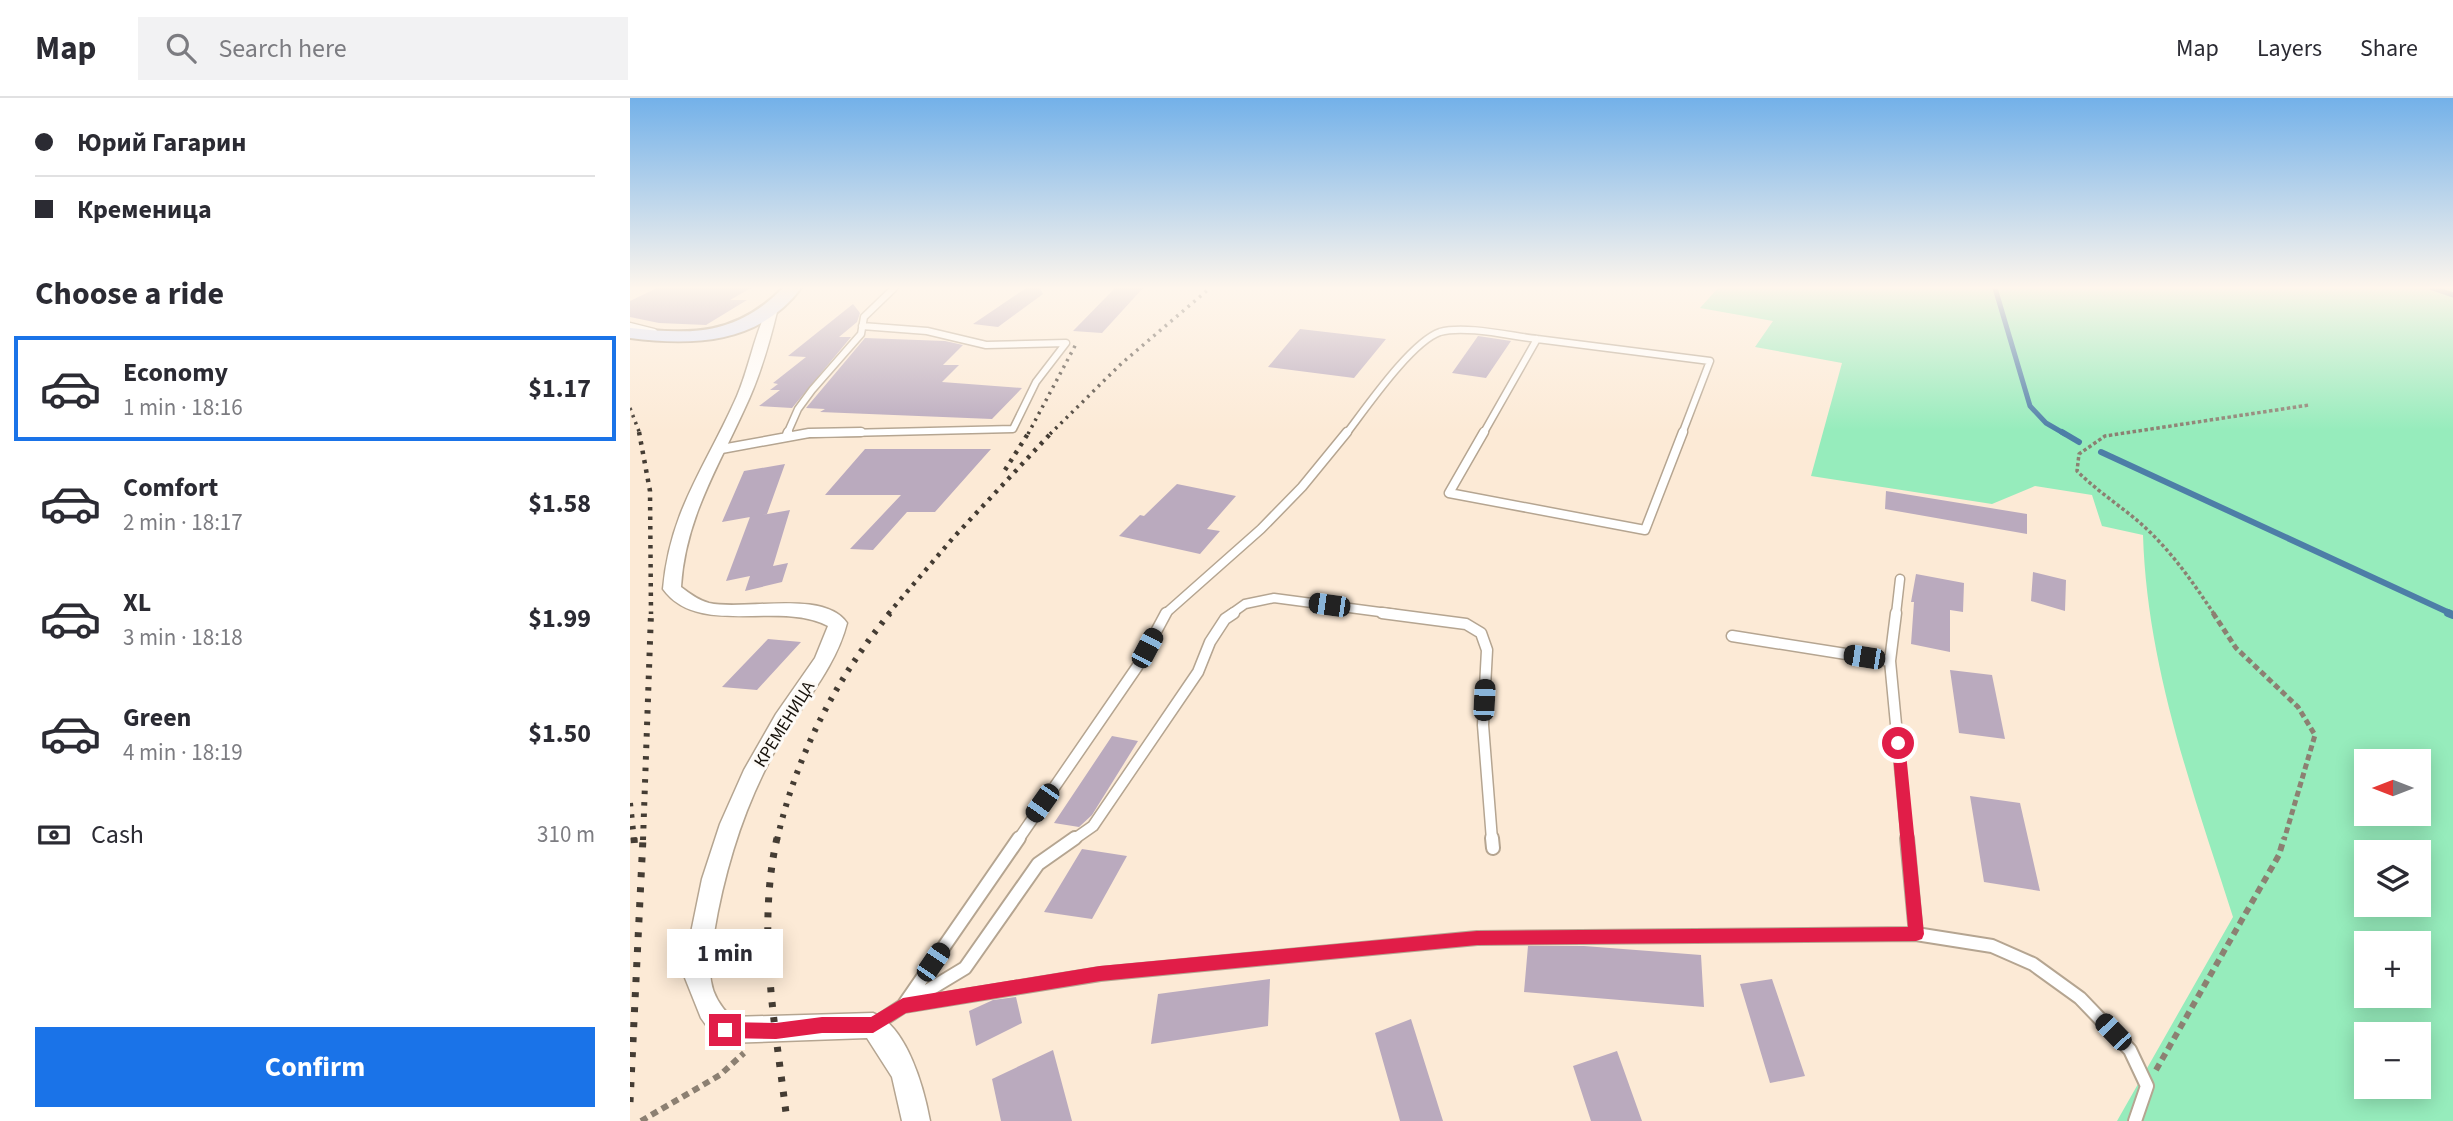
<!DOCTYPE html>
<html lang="en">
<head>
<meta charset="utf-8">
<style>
	:root { --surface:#fff; --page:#f2f2f3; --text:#2b2b33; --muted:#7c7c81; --line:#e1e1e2; --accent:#1a73e8 }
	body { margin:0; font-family:"Source Sans 3",sans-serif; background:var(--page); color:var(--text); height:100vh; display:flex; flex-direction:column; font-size:26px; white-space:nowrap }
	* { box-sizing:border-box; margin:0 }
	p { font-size:23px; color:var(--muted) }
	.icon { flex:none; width:38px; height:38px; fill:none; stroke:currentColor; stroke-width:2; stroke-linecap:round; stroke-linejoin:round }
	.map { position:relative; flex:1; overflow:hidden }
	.drawer { display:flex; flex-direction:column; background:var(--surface); width:630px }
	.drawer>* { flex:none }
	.banner { display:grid; align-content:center; height:154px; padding:0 35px; background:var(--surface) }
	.needle { width:46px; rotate:270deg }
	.controls { position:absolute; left:1724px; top:651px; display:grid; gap:14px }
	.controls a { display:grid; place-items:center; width:77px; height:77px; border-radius:0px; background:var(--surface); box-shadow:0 4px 18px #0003; font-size:35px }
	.end { position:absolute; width:32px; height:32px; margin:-16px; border:9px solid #e11d48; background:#fff; box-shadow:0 0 0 4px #fff }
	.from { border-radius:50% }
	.bubble { position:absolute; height:49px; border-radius:0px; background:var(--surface); box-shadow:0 4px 18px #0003; font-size:23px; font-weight:700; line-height:49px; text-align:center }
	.car { position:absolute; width:21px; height:42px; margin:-21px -10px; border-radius:9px; box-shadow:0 0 5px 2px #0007; background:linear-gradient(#222 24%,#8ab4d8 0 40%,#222 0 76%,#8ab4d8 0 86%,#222 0) }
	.banner b { display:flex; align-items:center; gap:24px; height:66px; font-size:26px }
	.banner b+b { border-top:2px solid var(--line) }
	.banner i { width:18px; height:18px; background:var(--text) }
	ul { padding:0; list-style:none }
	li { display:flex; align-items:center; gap:21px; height:105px; margin:0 14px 10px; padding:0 21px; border:4px solid transparent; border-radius:0px }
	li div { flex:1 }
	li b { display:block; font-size:26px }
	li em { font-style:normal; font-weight:700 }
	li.on { border-color:var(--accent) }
	li>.icon { width:63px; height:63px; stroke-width:1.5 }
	h2 { padding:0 35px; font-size:32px; line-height:84px }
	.pay { display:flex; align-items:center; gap:18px; height:77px; padding:0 35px; font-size:26px }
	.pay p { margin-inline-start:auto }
	.action { display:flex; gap:14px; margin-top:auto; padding:14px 35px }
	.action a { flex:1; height:80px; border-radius:0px; background:var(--accent); color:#fff; font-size:28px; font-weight:700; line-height:80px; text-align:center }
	header { display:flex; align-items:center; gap:42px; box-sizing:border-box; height:98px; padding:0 35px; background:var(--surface); border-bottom:2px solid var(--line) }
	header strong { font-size:33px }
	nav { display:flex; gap:38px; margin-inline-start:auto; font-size:24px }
	.search { width:490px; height:63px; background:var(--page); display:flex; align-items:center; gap:18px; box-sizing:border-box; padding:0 24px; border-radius:0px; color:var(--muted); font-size:26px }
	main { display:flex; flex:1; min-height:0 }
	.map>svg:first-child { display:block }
	.green { fill:#96ecbc; fill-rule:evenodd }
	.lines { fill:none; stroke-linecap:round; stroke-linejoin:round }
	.stream-far2 { stroke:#4d7ea7; stroke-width:5 }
	.stream-far1 { stroke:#4d7ea7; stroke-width:6 }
	.stream { stroke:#4d7ea7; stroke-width:8 }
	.building { fill:#baaabe }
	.lane-far3-casing { stroke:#b5a591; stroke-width:9 }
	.lane-far2-casing { stroke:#b5a591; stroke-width:11 }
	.lane-far1-casing { stroke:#b5a591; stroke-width:13 }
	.lane-casing { stroke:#b5a591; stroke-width:16 }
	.street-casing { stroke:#b5a591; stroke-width:3 }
	.secondary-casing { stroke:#b5a591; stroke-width:4 }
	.path-far2 { stroke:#8c8072; stroke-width:3.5; stroke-dasharray:3.5 2.5; stroke-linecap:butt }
	.path-far1 { stroke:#8c8072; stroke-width:5; stroke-dasharray:6 3.5; stroke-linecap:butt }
	.path { stroke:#8c8072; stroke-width:6; stroke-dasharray:7 5; stroke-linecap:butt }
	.lane-far3 { stroke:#fff; stroke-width:6 }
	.lane-far2 { stroke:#fff; stroke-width:8 }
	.lane-far1 { stroke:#fff; stroke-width:10 }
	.lane { stroke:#fff; stroke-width:12 }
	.street { fill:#fff; fill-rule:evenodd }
	.secondary { fill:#dce4fd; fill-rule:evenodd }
	.rail-far3 { stroke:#443c33; stroke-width:3.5; stroke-dasharray:2.5 5; stroke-linecap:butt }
	.rail-far2 { stroke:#443c33; stroke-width:4.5; stroke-dasharray:3.5 6; stroke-linecap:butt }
	.rail-far1 { stroke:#443c33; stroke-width:6; stroke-dasharray:3.5 8; stroke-linecap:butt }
	.rail { stroke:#443c33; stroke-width:7; stroke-dasharray:5 10; stroke-linecap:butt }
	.route { fill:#e11d48 }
	.labels { text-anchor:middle; stroke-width:6; stroke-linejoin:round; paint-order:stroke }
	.street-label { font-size:18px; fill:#17120b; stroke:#fdfaf6 }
</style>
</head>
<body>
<header>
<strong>Map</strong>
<div class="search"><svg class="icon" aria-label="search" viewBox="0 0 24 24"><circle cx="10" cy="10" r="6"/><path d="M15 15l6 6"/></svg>Search here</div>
<nav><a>Map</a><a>Layers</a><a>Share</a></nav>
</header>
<main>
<section class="drawer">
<div class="banner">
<b><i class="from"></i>Юрий Гагарин</b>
<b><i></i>Кременица</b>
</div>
<h2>Choose a ride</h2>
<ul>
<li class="on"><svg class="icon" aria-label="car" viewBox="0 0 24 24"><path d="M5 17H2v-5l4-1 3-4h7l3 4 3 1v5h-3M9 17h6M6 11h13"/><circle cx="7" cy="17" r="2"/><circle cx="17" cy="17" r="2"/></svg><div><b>Economy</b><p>1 min · 18:16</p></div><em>$1.17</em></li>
<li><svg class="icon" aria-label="car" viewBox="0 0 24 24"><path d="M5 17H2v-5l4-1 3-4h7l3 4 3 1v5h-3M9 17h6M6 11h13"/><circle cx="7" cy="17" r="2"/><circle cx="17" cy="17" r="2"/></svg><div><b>Comfort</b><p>2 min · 18:17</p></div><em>$1.58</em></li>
<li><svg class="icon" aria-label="car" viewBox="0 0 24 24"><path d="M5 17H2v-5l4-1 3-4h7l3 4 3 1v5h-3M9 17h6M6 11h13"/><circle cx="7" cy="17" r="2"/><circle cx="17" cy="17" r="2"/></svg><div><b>XL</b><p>3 min · 18:18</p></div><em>$1.99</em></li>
<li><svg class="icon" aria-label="car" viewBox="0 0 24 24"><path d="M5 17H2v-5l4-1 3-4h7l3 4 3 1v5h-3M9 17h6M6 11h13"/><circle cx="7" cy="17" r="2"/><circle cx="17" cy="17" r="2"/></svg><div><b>Green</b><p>4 min · 18:19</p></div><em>$1.50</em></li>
</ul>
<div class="pay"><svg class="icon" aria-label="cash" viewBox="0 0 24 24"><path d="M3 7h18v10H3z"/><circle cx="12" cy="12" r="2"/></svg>Cash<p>310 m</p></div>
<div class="action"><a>Confirm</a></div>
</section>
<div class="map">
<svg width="1823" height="1023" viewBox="0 0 1823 1023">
	<rect width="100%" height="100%" fill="#fcead6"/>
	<path class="green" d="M1088,190H1823V1023H1487L1603,819C1563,694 1517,569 1513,437L1472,428L1462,397L1405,388L1362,406L1181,378L1212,265L1125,249L1143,223L1070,210ZM1736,663H1788V716H1736ZM1736,754H1788V807H1736ZM1736,845H1788V898H1736ZM1736,936H1788V989H1736Z"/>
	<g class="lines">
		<path class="stream-far2" d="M1365,190L1400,308L1416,325L1435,336
			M1802,190L1823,197"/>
		<path class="stream-far1" d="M1432,334L1449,344
			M1471,354L1822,516"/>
		<path class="stream" d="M1818,515L1823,517"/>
	</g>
	<path class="building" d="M27,190H121L100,202H117L76,227L29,225L0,219V203Z
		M396,190H410L413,196L368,229L343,226Z
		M485,190H513L472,235L443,233Z
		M223,206L230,215L227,224L209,239H221L162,310L129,308L150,292H140L148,286L143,285L176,259L158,258Z
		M670,231L756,241L724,280L638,269Z
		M848,238L881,243L856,280L822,275Z
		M235,240L315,243L333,247L313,267H329L312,284L392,290L362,321L190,314L195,311L176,310Z
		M235,351H361L305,414H277L243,452L220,451L271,397H195Z
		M155,366L137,416L92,424L114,373Z
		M547,386L606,398L577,431L590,433L570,456L489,438L510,417L514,418Z
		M1256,393L1397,416V436L1255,411Z
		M160,412L143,468L158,465L152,484L115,493L120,478L96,483L120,419Z
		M1403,474L1436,482L1435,513L1401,503Z
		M1286,476L1334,485L1333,514L1320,512V554L1281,546L1284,504H1281Z
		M138,541L171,544L127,592L92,589Z
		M1320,572L1362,577L1375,641L1329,635Z
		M482,638L508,643L462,717L449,729L424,725Z
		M1340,698L1390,705L1410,793L1354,784Z
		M452,751L497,758L462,821L414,814Z
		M898,848H954L1071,857L1074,909L894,894Z
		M640,881L638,928L521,946L528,896Z
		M1142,881L1175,978L1140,985L1110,886Z
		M386,899L392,925L346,948L339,913L363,902Z
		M781,921L813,1023H770L745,935Z
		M423,952L442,1023H371L362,981Z
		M987,953L1012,1023H961L943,968Z"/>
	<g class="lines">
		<defs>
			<path id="lane-far3" d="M0,228L24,234
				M907,241L1080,263L1052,336
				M157,336L168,311L182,292L231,236L234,219L264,190
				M175,336L383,331L406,284L436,245L356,247L297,233L232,228
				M716,336C736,310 781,244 810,234C835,227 881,238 907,241
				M853,336L907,241"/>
			<path id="lane-far2" d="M854,334L819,395L1015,432L1053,334
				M156,339L158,334
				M86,352L179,335L231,334
				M535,516L631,431L672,389L717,334
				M601,516L615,506L644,500L765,516
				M1266,516L1270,481"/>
			<path id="lane-far1" d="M752,515L836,526L851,535L857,552L853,627L862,742
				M1266,515L1260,563L1277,742
				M1102,538L1260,563
				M388,742L507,569L536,515
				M443,742L463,728L568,574L580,544L595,521L604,515"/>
			<path id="lane" d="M862,740L863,750
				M1277,740L1286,836
				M277,905L335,870L408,766L445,740
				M273,908L389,740
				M244,927L273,908L470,876L847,840L1286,836L1362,848L1403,866L1450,900L1500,952L1517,988L1505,1023"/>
			<path id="street" d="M137,212L147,214C139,247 129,281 114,312C87,371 55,422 51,489C60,496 68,502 79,505C114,513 194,491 217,525C205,572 170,608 147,649C114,708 95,770 84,835C82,851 78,866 81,883C83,897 91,909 101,919L243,915C277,928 294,990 300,1023H272L262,979L237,940L95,945L86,941L71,920L55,880L56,859L72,781L90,726L114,672L146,616L185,560L198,528C150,502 68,540 33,491C40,411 77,367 107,298C119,270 124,238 137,212Z"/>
			<path id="secondary" d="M153,190H171C129,246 63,248 0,240V230C63,237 106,237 153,190Z"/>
		</defs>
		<use href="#lane-far3" class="lane-far3-casing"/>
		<use href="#lane-far2" class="lane-far2-casing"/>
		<use href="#lane-far1" class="lane-far1-casing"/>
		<use href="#lane" class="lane-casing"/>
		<use href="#street" class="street-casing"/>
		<use href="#secondary" class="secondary-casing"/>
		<path class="path-far2" d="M1584,516C1562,483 1540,451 1509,424C1489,407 1466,392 1447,373L1449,356L1475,338L1679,307"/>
		<path class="path-far1" d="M1583,515L1606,550L1668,609L1685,637L1654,742"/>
		<path class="path" d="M1526,972L1649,757L1654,740
			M11,1023L90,977L114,955"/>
		<use href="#lane-far3" class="lane-far3"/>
		<use href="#lane-far2" class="lane-far2"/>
		<use href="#lane-far1" class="lane-far1"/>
		<use href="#lane" class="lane"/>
		<use href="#street" class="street"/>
		<use href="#secondary" class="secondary"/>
		<path class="rail-far3" d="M0,310L10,336
			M398,336L446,246
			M420,336L492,265L580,190"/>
		<path class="rail-far2" d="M9,334L20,393L21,516
			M375,372L399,334
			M258,516L323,440L422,334"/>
		<path class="rail-far1" d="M0,705L4,742
			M13,742L21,515
			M147,742C166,658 205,582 260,515"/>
		<path class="rail" d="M4,740L5,754
			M147,740C126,833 146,931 157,1023
			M0,1004L13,740"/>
	</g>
	<linearGradient id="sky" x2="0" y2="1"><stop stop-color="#73b1e9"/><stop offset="0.57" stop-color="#fef6ed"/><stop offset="1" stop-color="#fef6ed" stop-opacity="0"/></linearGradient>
	<rect width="1823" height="333" fill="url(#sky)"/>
	<path class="route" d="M1268,640L1275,645L1294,836L1292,841L1286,843L847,847L470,883L276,915L243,935H192L146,941L95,940L89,938L87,932L89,926L95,924L146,925L192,919H241L273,900L470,868L847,833L1278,829L1262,645Z"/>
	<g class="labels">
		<g class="street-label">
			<text transform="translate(154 626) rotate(-58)" y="6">КРЕМЕНИЦА</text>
		</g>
	</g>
</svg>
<div class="controls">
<a><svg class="needle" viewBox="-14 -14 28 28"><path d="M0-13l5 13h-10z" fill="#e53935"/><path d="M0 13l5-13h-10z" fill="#7c7c81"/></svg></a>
<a><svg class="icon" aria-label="layers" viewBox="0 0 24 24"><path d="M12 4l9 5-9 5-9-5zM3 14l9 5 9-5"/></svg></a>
<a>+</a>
<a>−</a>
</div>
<i class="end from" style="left:1268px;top:645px"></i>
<i class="end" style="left:95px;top:932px"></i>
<div class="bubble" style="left:37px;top:831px;width:116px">1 min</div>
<i class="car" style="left:699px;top:507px;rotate:278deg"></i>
<i class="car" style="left:517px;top:550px;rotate:28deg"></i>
<i class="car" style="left:1234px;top:559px;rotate:279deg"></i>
<i class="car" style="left:854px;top:602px;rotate:3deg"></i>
<i class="car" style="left:412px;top:705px;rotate:215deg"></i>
<i class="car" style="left:303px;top:864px;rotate:34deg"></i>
<i class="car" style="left:1483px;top:934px;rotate:316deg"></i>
</div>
</main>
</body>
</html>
